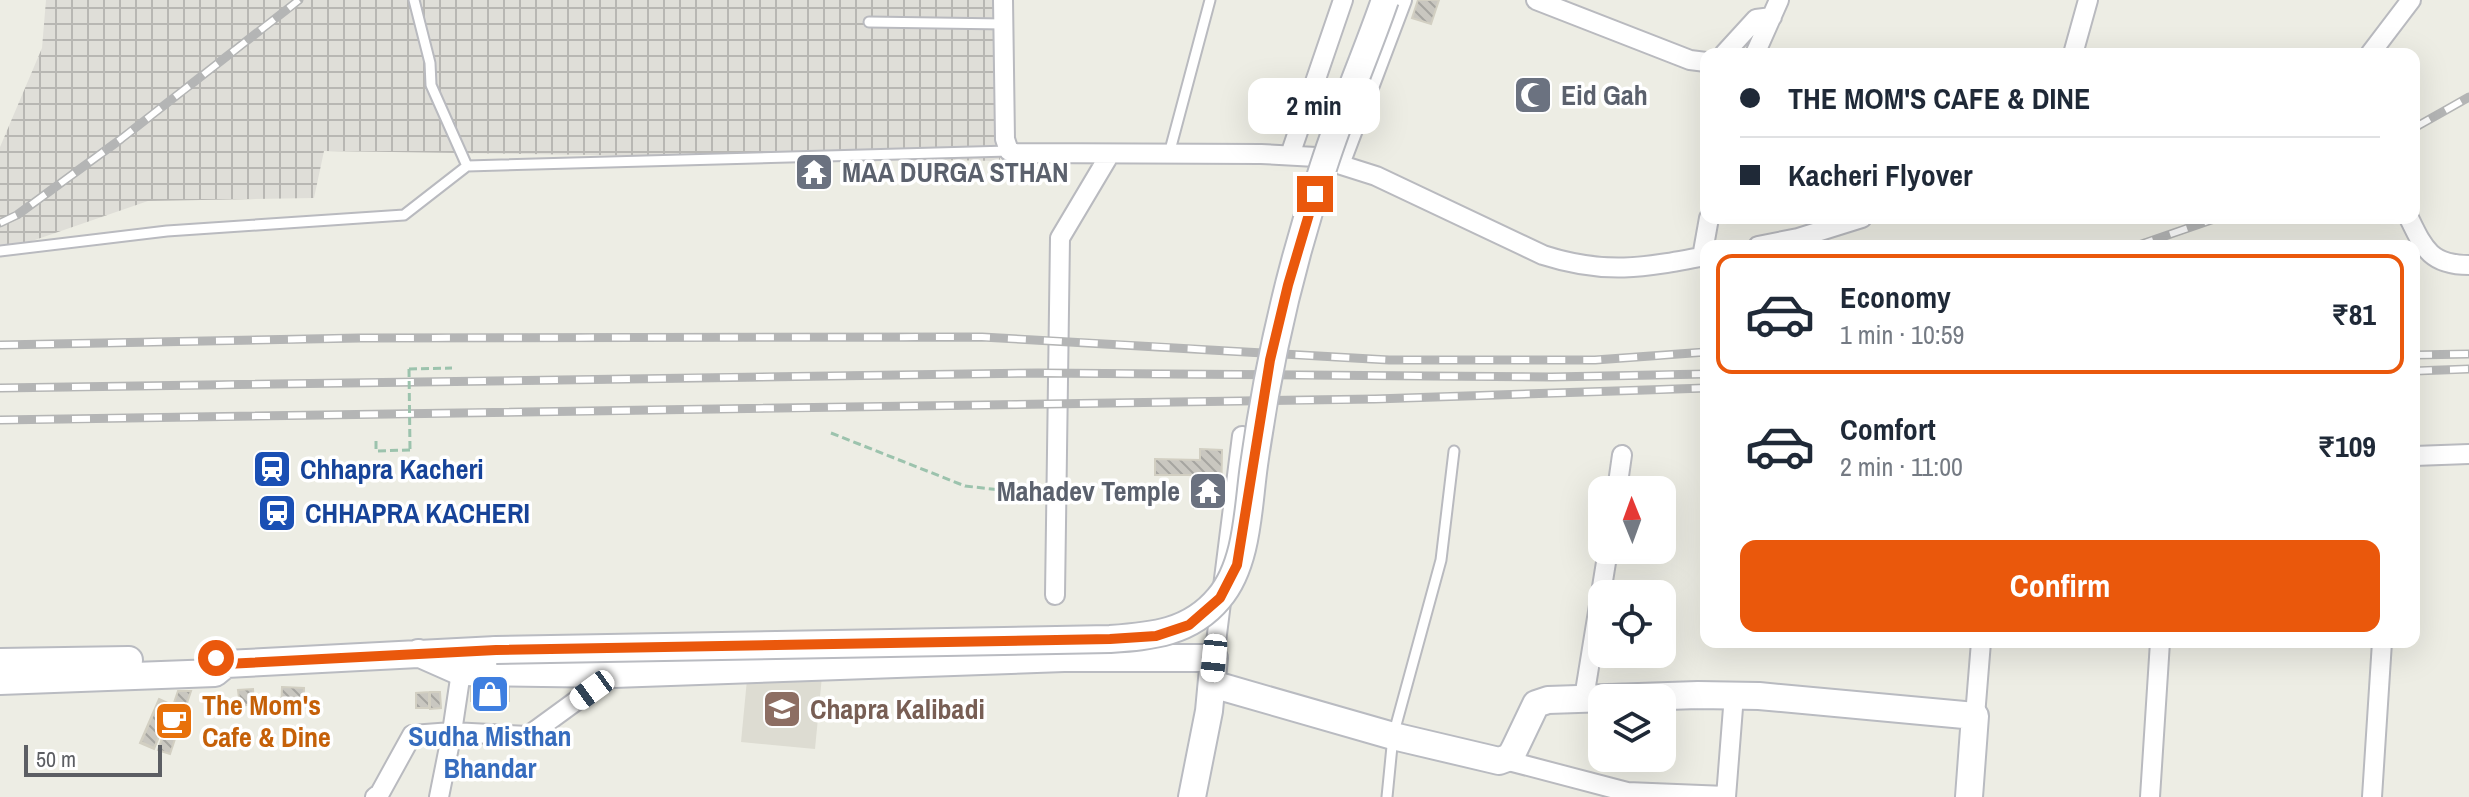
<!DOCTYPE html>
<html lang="en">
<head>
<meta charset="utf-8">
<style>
	:root { --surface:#fff; --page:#f6f6f7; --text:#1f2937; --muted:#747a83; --line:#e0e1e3; --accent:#ea580c }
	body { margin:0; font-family:"Archivo Narrow",sans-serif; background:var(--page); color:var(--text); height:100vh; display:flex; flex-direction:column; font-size:30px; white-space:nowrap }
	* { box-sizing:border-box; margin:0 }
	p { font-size:26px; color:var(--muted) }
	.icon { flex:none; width:44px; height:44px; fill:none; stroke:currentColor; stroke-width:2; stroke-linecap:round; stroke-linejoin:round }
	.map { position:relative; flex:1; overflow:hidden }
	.side { position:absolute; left:1700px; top:240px; width:720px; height:408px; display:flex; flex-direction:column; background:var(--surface); border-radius:16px; box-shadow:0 8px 32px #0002 }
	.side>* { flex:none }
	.hud { position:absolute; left:1700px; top:48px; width:720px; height:176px; border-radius:16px; box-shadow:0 8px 32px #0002; display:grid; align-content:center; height:176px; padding:0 40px; background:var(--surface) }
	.needle { width:52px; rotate:359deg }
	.buttons { position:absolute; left:1588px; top:476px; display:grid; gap:16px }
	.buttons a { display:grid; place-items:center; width:88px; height:88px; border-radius:16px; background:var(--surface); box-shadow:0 8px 32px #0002; font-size:40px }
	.scale { position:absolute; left:24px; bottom:20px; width:138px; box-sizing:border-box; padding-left:8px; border:4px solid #5c5e63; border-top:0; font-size:22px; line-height:28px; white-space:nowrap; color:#5c5e63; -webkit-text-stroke:6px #fff; paint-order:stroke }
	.end { position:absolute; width:36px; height:36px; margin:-18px; border:10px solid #ea580c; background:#fff; box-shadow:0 0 0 4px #fff }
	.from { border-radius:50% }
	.bubble { position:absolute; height:56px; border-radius:16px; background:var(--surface); box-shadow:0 8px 32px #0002; font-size:26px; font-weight:700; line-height:56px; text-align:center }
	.car { position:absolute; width:24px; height:48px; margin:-24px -12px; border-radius:10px; box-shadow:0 0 6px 2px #0007; background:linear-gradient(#fff 24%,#345 0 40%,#fff 0 76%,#345 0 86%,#fff 0) }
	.hud b { display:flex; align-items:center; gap:28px; height:76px; font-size:30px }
	.hud b+b { border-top:2px solid var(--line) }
	.hud i { width:20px; height:20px; background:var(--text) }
	ul { padding:14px 0 0; list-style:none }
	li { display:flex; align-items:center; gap:24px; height:120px; margin:0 16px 12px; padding:0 24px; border:4px solid transparent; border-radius:16px }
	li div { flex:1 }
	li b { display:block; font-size:30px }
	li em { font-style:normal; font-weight:700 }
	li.on { border-color:var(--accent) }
	li>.icon { width:72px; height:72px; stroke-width:1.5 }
	.primary-button { display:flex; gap:16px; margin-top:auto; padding:16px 40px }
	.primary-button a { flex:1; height:92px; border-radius:16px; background:var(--accent); color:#fff; font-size:32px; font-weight:700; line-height:92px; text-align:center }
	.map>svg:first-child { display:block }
	.industrial { fill:url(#industrial-grid) }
	.education { fill:#dddcd2 }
	.building { fill:url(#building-back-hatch); stroke:#d2cfc2; stroke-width:2 }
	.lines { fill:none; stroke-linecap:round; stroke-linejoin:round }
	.lane-casing { stroke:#b9babf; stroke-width:13 }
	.street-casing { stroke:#b9babf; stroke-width:22 }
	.secondary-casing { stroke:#b9bbc1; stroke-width:30 }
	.path { stroke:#9cc3ad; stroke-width:3; stroke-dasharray:8 4; stroke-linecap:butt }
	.lane { stroke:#fff; stroke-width:9 }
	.street { stroke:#fff; stroke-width:18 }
	.secondary { stroke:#fff; stroke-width:26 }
	.rail-casing { stroke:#b4b5b5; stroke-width:9 }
	.rail { stroke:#fff; stroke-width:6; stroke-dasharray:18; stroke-linecap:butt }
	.secondary-bridge-casing { stroke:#b9bbc1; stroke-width:30; stroke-linecap:butt }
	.path-bridge { stroke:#9cc3ad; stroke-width:3; stroke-dasharray:8 4; stroke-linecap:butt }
	.secondary-bridge { stroke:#fff; stroke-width:26 }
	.route { stroke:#ea580c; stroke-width:10 }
	.labels { text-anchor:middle; stroke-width:7; stroke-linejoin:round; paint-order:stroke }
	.worship-label { font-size:28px; font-weight:bold; fill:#5b616d; stroke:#fff; text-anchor:start }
	.transit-label { font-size:28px; font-weight:bold; fill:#164399; stroke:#fff; text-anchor:start }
	.food-label { font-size:28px; font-weight:bold; fill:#c56008; stroke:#fff; text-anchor:start }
	.education-label { font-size:28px; font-weight:bold; fill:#785e54; stroke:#fff; text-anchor:start }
	.shop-label { font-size:28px; font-weight:bold; fill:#366cbe; stroke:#fff }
</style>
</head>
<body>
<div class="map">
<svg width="2469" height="797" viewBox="0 0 2469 797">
	<defs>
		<pattern id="industrial-grid" width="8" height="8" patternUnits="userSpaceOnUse" patternTransform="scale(2)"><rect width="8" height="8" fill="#dfded8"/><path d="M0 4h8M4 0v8" fill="none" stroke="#b8b7b3"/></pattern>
		<pattern id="building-back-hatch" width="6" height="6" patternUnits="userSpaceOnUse" patternTransform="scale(2)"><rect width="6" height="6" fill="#c9c7c0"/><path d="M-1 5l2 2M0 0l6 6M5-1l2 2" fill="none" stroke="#a6a5a0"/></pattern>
	</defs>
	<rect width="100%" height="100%" fill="#edede4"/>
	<path class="industrial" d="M46,0H999L1000,161L324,151L314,198L148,201L0,252V147L42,48Z"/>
	<path class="education" d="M748,669L822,676L815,749L741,742Z"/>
	<path class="building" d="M1418,0H1439L1431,24L1412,18Z
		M1200,449L1222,450L1221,508H1194V475H1155V459L1200,460Z
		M282,687L304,688L303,713L281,712Z
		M471,687H509V701H471Z
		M253,689L254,704L240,706L238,690Z
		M178,691H191L170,754L158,750Z
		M429,692V708H416V693Z
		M430,692H440L441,708L430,709Z
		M159,699L172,705L154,749L140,743Z
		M159,700L172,706L154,748L140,743Z
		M159,701L172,706L169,716L155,711Z
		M159,701L172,706L154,748L141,742Z"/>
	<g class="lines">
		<defs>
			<path id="lane" d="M414,0L430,63L431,85L467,166
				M869,22L1004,24
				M1169,154L1210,0
				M0,251L167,231L404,215L467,166L1009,151
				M1387,797L1393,736L1441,560L1454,451"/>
			<path id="street" d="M1003,0L1005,139L1009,151L1013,153L1261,154L1316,157L1376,176L1543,255C1605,275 1643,268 1706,256
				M1536,0L1690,60L1706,62
				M1724,54L1756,19L1772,17
				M1755,54L1779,0
				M2073,54L2088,0
				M2370,54L2411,0
				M1290,155L1343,0
				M1340,164L1402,0
				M2409,218C2424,249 2431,265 2469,265
				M1758,246L1798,238L1862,218
				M1702,257L1709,218
				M2414,456L2469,454
				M1617,490L1622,455
				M1055,595L1060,238L1110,154
				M1214,658L1242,436
				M1584,698L1608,550
				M1975,716L1981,642
				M1505,760L1627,792L1726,796
				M375,797L380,793L412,735L452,732L528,736L613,674
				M439,797L452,732L461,672
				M1726,797L1734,695
				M2150,797L2160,642
				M2372,797L2382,642"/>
			<path id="secondary" d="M418,653L461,672L613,674L1064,658H1214L1209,711L1192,797
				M0,662L129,660
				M0,681L215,673L226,664L496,650
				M1212,684L1393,736L1499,761L1510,757L1514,750L1536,704L1548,700L1698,695L1759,696L1975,716L1969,797"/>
		</defs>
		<use href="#lane" class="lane-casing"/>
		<use href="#street" class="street-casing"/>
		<use href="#secondary" class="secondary-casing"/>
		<path class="path" d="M409,369L452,368
			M831,433L965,486L1037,494
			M376,441V451L410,450"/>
		<use href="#lane" class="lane"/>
		<use href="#street" class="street"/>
		<use href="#secondary" class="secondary"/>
		<defs>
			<path id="rail" d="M2414,128L2469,97
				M0,223L17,215L121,139L299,0
				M2136,246L2217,218
				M0,345L360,338L982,337L1389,360H1595L1706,352
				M2414,355L2469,354
				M2414,371L2469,369
				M0,388L1038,373L1551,377L1706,374
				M0,420L1375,399L1706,388"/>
		</defs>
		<use href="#rail" class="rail-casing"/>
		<use href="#rail" class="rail"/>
		<defs>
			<path id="secondary-bridge" d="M496,650L1110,639C1152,636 1190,633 1219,598C1248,564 1248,507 1254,465C1268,363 1291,263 1324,165C1342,109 1366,55 1385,0"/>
		</defs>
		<use href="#secondary-bridge" class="secondary-bridge-casing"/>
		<path class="path-bridge" d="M409,369L410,450"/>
		<use href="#secondary-bridge" class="secondary-bridge"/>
	</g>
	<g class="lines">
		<path class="route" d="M216,658L226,664L496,650L1110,639L1156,636L1189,625L1220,598L1237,565L1270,360L1288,285L1315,194"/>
	</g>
	<defs>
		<symbol id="mosque-square" viewBox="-11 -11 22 22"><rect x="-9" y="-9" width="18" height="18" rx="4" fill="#6b7280" stroke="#fff"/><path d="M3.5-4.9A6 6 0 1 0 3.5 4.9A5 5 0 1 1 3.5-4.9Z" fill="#fff"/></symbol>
		<symbol id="temple-square" viewBox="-11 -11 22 22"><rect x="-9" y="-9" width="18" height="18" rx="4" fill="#6b7280" stroke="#fff"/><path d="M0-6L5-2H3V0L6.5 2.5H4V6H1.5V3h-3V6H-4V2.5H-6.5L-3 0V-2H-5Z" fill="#fff"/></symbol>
		<symbol id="station-square" viewBox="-11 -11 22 22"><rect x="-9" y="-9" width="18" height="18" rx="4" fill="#1a4fb4" stroke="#fff"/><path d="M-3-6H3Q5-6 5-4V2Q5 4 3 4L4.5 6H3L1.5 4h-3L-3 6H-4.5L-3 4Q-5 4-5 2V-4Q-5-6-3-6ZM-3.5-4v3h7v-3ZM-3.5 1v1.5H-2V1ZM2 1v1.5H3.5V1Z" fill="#fff"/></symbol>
		<symbol id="shop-square" viewBox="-11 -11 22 22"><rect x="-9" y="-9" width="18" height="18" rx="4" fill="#3f7fe0" stroke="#fff"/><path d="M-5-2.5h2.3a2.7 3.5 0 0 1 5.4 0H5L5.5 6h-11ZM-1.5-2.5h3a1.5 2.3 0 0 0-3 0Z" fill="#fff"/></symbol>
		<symbol id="school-square" viewBox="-11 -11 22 22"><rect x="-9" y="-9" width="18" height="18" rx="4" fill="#8d6e63" stroke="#fff"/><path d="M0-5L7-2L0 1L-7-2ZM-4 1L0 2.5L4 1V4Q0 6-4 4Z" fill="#fff"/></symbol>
		<symbol id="cafe-square" viewBox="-11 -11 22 22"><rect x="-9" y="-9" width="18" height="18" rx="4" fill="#e8710a" stroke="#fff"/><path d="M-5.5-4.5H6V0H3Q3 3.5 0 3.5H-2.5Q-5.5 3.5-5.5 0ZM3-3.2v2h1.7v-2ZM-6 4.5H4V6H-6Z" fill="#fff"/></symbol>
	</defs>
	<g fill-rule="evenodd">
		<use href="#mosque-square" x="1511" y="73" width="44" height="44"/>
		<use href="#temple-square" x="792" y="150" width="44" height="44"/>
		<use href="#station-square" x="250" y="447" width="44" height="44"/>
		<use href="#temple-square" x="1186" y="469" width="44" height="44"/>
		<use href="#station-square" x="255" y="491" width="44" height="44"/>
		<use href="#shop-square" x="468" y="672" width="44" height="44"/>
		<use href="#school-square" x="760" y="687" width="44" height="44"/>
		<use href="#cafe-square" x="152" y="699" width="44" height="44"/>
	</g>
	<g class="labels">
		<g class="worship-label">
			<text x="1561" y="105">Eid Gah</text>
			<text x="842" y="182">MAA DURGA STHAN</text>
			<text x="1180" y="501" text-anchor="end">Mahadev Temple</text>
		</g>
		<g class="transit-label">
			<text x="300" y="479">Chhapra Kacheri</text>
			<text x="305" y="523">CHHAPRA KACHERI</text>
		</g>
		<g class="food-label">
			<text x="202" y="715">The Mom's<tspan x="202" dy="32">Cafe &amp; Dine</tspan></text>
		</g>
		<g class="education-label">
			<text x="810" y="719">Chapra Kalibadi</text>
		</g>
		<g class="shop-label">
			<text x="490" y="746">Sudha Misthan<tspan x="490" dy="32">Bhandar</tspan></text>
		</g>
	</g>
</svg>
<div class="buttons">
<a><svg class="needle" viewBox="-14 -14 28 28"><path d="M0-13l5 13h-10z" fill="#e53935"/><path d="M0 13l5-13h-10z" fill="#747a83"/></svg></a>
<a><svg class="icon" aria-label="locate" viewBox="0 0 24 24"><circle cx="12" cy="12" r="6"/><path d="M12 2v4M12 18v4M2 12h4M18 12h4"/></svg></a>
<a><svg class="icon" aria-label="layers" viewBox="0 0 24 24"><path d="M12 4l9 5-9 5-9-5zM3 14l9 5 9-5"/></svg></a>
</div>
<div class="scale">50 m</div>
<i class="end from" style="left:216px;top:658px"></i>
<i class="end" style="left:1315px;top:194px"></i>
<div class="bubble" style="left:1248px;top:78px;width:132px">2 min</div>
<i class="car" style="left:1214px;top:658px;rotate:186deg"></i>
<i class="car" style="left:592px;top:690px;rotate:234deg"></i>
<div class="hud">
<b><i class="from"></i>THE MOM'S CAFE &amp; DINE</b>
<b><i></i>Kacheri Flyover</b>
</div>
<section class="side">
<ul>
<li class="on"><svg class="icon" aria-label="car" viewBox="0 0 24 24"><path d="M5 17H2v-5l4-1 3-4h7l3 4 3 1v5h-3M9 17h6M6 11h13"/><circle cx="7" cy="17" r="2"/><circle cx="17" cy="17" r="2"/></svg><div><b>Economy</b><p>1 min · 10:59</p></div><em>₹81</em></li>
<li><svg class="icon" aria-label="car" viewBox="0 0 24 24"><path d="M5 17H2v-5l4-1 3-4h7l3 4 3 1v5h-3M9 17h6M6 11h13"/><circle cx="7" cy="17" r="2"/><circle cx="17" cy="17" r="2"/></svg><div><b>Comfort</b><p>2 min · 11:00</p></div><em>₹109</em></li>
</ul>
<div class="primary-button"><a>Confirm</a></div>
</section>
</div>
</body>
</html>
